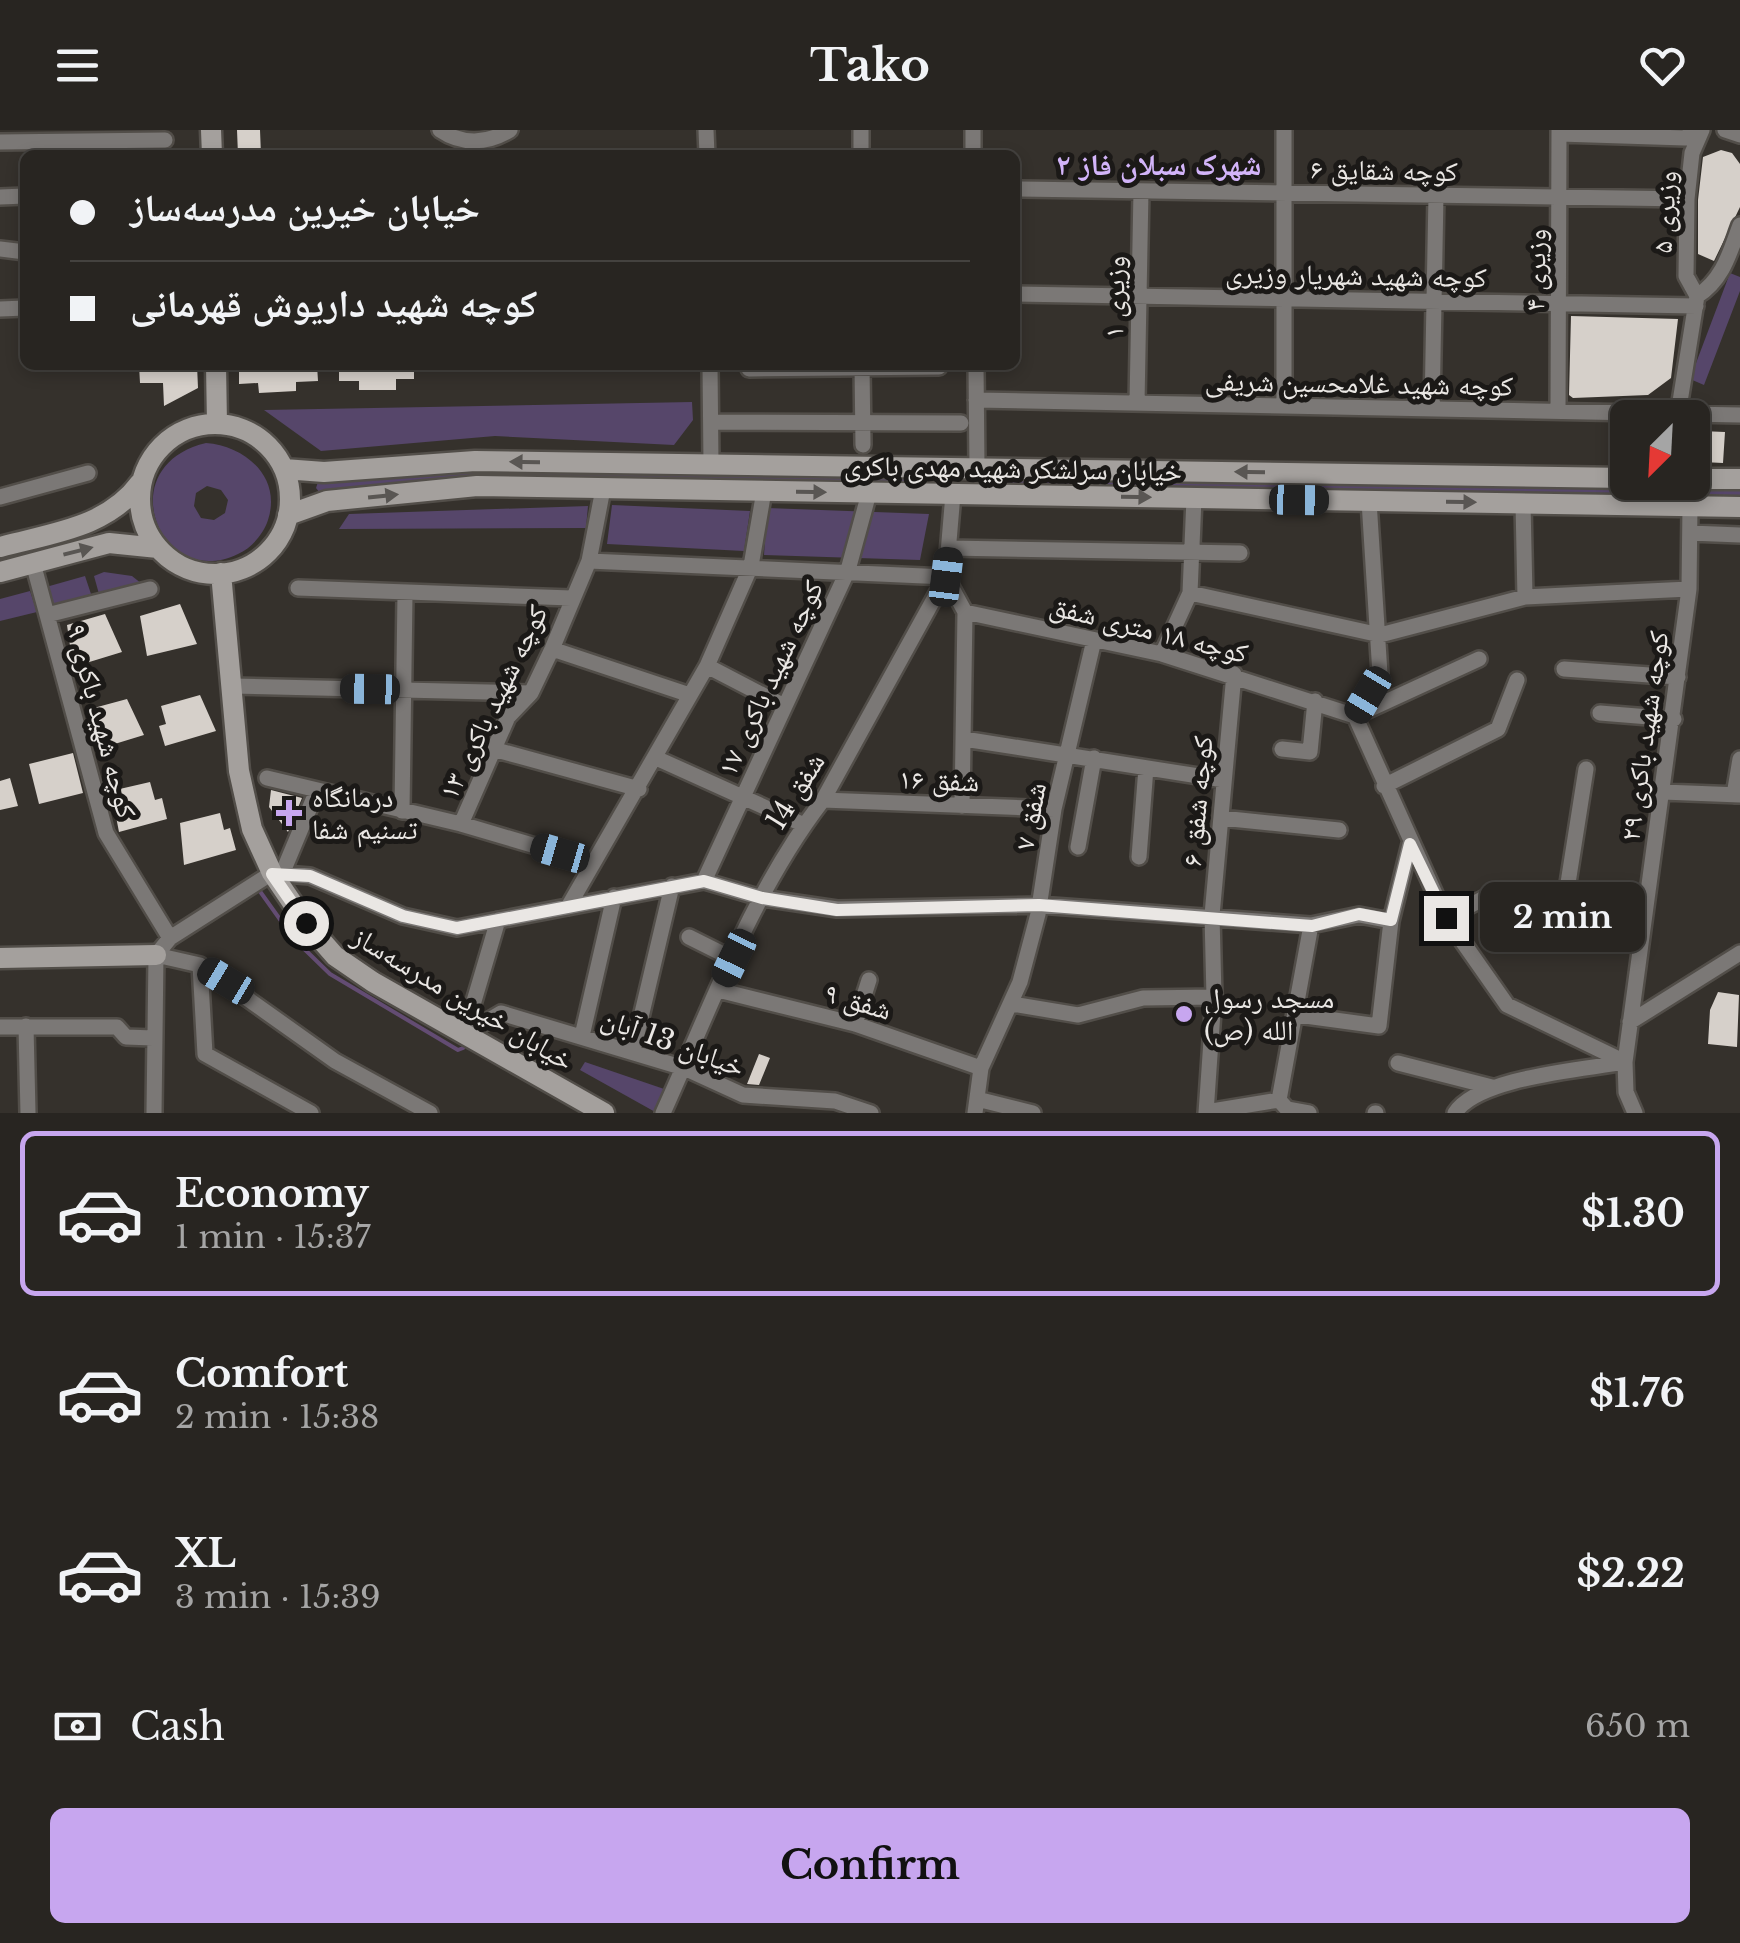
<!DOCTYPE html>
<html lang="en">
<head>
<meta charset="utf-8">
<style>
	:root { --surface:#282521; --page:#34312e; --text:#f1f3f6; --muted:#a5a5a5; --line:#44423f; --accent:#c7a6ef }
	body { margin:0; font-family:"Libre Baskerville","Noto Naskh Arabic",serif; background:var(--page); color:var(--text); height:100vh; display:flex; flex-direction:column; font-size:38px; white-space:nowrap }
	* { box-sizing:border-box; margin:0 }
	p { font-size:32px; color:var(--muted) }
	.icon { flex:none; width:55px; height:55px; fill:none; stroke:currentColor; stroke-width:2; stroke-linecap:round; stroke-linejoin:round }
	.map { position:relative; height:983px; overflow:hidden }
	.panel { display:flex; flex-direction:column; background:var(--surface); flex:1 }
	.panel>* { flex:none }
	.banner { position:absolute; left:20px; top:20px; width:1000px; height:220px; border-radius:15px; box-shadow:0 5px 15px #0003,0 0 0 2px var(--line); display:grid; align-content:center; height:220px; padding:0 50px; background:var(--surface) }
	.needle { width:65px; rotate:204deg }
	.tools { position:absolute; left:1610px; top:270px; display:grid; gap:20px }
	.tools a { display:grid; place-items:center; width:100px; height:100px; border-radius:15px; background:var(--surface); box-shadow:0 5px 15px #0003,0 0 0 2px var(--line); font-size:50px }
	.end { position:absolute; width:45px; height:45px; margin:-22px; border:12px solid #eae7e4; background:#111; box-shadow:0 0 0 5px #111 }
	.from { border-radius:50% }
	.bubble { position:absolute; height:70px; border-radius:15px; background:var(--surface); box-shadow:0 5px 15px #0003,0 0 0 2px var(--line); font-size:32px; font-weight:700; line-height:70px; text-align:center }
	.car { position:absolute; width:30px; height:60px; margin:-30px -15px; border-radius:12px; box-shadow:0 0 8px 2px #0007; background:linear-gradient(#222 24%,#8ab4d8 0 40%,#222 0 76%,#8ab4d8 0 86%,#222 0) }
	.banner b { display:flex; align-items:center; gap:35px; height:95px; font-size:38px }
	.banner b+b { border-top:2px solid var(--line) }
	.banner i { width:25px; height:25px; background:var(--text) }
	ul { padding:18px 0 0; list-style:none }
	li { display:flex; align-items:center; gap:30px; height:165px; margin:0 20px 15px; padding:0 30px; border:5px solid transparent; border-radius:15px }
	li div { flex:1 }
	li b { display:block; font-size:38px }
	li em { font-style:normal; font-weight:700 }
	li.active { border-color:var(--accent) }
	li>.icon { width:90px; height:90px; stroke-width:1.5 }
	.pay { display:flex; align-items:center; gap:25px; height:110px; padding:0 50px; font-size:38px }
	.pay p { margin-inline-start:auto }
	.action { display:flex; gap:20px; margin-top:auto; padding:20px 50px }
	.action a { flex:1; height:115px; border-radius:15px; background:var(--accent); color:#111; font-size:40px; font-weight:700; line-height:115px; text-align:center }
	header { display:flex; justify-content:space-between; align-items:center; height:130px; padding:0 50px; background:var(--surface); font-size:45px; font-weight:700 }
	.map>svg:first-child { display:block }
	.green { fill:#56466a; fill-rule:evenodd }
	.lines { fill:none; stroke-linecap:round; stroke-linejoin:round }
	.stream { stroke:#634c73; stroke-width:4 }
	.building { fill:#d6d0ca }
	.street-casing { stroke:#524e49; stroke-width:20 }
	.secondary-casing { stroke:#524e49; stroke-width:25 }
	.street { stroke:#7b7876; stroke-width:15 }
	.secondary { stroke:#a4a09d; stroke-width:20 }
	.oneway { fill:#595653 }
	.route { stroke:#eae7e4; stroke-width:12 }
	.poi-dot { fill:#c7a6ef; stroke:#1b1917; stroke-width:4 }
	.labels { text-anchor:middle; stroke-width:10; stroke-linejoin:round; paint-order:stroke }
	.street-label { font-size:28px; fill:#eae7e4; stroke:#1b1917 }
	.poi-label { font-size:28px; fill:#eae7e4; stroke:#1b1917; text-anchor:start }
	.neighbourhood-label { font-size:30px; font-weight:bold; fill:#d2b4f9; stroke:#1b1917 }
</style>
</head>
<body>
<header><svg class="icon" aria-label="menu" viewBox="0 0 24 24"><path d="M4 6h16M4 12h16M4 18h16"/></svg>Tako<svg class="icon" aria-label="heart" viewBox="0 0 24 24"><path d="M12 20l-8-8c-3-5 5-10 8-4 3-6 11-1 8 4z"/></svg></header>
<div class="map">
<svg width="1740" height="983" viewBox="0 0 1740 983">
	<rect width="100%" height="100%" fill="#35312c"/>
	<path class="green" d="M1730,143L1740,147V161L1704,255L1690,249Z
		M692,272L693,290L674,315L495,306L321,321L264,280Z
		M206,313C245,316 282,347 268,390C263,405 251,418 238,424C160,462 109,336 206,313ZM207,356L221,360L228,370L225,383L214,390L201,388L194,376L196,363Z
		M469,340L932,348L925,354L512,346L320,363L316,358L318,352Z
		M992,346L1740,358V367L999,355Z
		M612,375L750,381L744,421L607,414Z
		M588,376L586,398L339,399L349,384Z
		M767,378L929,384L920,430L764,425Z
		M104,442L132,446L142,454L99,464L94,446Z
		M85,446L91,464L53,475L46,457Z
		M30,461L37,482L0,491V469Z
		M585,932L667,960L657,983L580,940Z"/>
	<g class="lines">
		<path class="stream" d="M259,760L294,809L330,844L458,920L463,918"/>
	</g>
	<path class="building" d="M237,0H260L261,25H238Z
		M1721,20L1732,23L1740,34V77L1714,131L1698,124V70L1703,27Z
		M1571,186L1678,189L1671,248L1648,265L1573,268L1569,265Z
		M139,235H197L198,258L164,276L163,253H140Z
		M239,235H317L318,251L296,252V261L259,263L258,253L239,254Z
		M339,235H414V249H396V260H359V251H339Z
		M1701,301L1725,302L1723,333L1702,332Z
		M180,474L197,514L147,526L140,486Z
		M105,484L122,522L73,537L67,495Z
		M200,565L216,601L165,616L159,596L166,594L161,576Z
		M127,569L144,605L95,620L90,579Z
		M73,623L83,663L39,674L29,634Z
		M10,648L18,676L0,680V651Z
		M150,652L155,670L162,668L167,689L119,702L111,661Z
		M271,660L302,668L288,702L269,677Z
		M220,683L224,700L230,698L236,720L184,735L180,693Z
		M1718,862L1739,865L1737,917L1708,914L1710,880Z
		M759,924L770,928L759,955L747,954Z"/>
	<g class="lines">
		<defs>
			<path id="street" d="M440,0C462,15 487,14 510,0
				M706,0L707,25
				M861,0V25
				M973,0V25
				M1284,0V276
				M1725,0L1740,5
				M1560,4L1685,8L1695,0
				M0,12L165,10
				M1020,59L1687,69
				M0,67L25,66
				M0,119L25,122
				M1015,164L1696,176
				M1697,166C1723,150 1730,122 1740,95
				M0,179L25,178
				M710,235L711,334
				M862,235L863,315
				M976,235L977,338
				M749,239L939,237
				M976,270L1740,285
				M1137,273L1141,61
				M1432,279L1436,65
				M1558,281L1559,0
				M1678,284L1697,166L1686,146L1687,69L1692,23L1702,0
				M711,292L961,293
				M0,367L88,343
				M1523,373L1525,467
				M1690,403L1740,405
				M949,418L1240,423
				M589,431L946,447L965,482L1162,524L1355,586
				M33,433L106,703L170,808
				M298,458L571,468
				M1190,463L1380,505L1525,467L1689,459
				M47,485L150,459
				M552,519L690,565
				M1162,524L1190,463L1194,368
				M707,536L784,576
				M1564,539L1678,547
				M232,556L531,563
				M1600,583L1674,589
				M1355,586L1446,788L1507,875L1625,932
				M1355,586L1380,544L1369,371
				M1355,586L1479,529
				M964,609L1224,650
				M493,619L639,659
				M1282,619L1310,622L1315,571
				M656,628L802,694
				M1586,639L1565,772L1642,790
				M267,648L461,694L593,733
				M1384,656L1498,599L1517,550
				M1663,662L1740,665
				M1734,665L1740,629
				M823,670L1054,679
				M962,676L965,482
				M402,681L405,464
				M1221,688L1339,700
				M461,694L508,587L531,563L552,519L589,431L603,359
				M1078,717L1094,628
				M1139,727L1146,638
				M282,744L313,670
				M704,751L848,440L869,363
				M568,777L707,536L751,436L764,361
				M1446,788L1496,762
				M689,807L733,829
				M156,825L200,835L335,931L430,983
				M200,835L205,924L311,983
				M718,860L855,894L981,938
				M1012,874L1078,885L1143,868L1214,867
				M1298,885L1379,896L1391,791L1410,714
				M1630,892L1740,823
				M855,894L869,850
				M26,896L28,983
				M0,897H117L126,907L153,908
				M464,905L501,883L684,938L743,965L835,971L871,983
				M464,905L498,790
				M582,906L614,767
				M633,921L672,756
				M1398,933L1492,957
				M977,969L1033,983
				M1279,970L1311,795
				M1206,982L1279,970L1287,979L1309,983
				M154,983L156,825L170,808L272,743L310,746L403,786L457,798L704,751L762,768L837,779L1039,775L1311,795L1359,785L1391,791
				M663,983C711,877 752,762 823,670L946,447L953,364
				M975,983L981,938L1020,852L1038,784L1054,679L1094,510
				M1206,983L1214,867L1212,785L1234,544
				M1375,983H1376
				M1455,983C1478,947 1583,940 1625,932
				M1635,983L1626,962L1625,932L1689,459L1690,376"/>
			<path id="secondary" d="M211,0L212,25
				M216,235L217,294
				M140 369a75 75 0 1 1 150 0a75 75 0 1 1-150 0Z
				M284,339L324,342L475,331L1628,348
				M1692,349H1740
				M288,385L327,371L477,356L1740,377
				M0,417C51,403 107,398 140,353
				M0,442L109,413L158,418
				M221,443L239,641L252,699L272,743L306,793L335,826L373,852L604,983
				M0,828L156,825"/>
		</defs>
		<use href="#street" class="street-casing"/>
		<use href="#secondary" class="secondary-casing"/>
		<use href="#street" class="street"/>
		<use href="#secondary" class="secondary"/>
	</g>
	<defs><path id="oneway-solid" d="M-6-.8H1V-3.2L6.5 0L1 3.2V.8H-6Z" transform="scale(2.5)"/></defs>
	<g class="oneway">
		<use href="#oneway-solid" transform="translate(525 332) rotate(-179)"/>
		<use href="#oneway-solid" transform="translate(1250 342) rotate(-179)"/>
		<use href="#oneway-solid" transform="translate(811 362) rotate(1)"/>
		<use href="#oneway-solid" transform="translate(383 366) rotate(-6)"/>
		<use href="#oneway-solid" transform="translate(1136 367) rotate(1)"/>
		<use href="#oneway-solid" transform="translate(1461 372) rotate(1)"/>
		<use href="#oneway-solid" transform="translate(78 421) rotate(-14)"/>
	</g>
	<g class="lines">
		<path class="route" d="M306,793L272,744L310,746L403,786L457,798L704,751L762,768L837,780L1039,775L1312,796L1359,784L1391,790L1410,714L1446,788"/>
	</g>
	<g class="poi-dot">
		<path d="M284 668h10v10h10v10h-10v10h-10v-10h-10v-10h10z"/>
		<circle cx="1184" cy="884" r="10"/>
	</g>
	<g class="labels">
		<g class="street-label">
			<text transform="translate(1384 40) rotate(1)" y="10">کوچه شقایق ۶</text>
			<text transform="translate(1664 82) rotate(-87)" y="10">وزیری ۵</text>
			<text transform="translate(1535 140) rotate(-89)" y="10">وزیری ۴</text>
			<text transform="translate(1356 145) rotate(1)" y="10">کوچه شهید شهریار وزیری</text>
			<text transform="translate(1114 167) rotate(-89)" y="10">وزیری ۱</text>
			<text transform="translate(1359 253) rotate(1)" y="10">کوچه شهید غلامحسین شریفی</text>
			<text transform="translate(1013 338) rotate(1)" y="10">خیابان سرلشکر شهید مهدی باکری</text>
			<text transform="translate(1149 499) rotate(14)" y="10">کوچه ۱۸ متری شفق</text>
			<text transform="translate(770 548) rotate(-65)" y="10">کوچه شهید باکری ۱۷</text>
			<text transform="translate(493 572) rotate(-64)" y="10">کوچه شهید باکری ۱۳</text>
			<text transform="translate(102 591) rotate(75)" y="10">کوچه شهید باکری ۹</text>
			<text transform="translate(1644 606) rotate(-82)" y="10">کوچه شهید باکری ۲۹</text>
			<text transform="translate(939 650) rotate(2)" y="10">شفق ۱۶</text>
			<text transform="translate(795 661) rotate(-58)" y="10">شفق 14</text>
			<text transform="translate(1197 671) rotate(-85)" y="10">کوچه شفق ۶</text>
			<text transform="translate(1030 686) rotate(-79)" y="10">شفق ۷</text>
			<text transform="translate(463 868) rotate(31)" y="10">خیابان خیرین مدرسه‌ساز</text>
			<text transform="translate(858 871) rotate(16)" y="10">شفق ۹</text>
			<text transform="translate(673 912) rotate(20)" y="10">خیابان 13 آبان</text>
		</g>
		<g class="poi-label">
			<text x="312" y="677">درمانگاه<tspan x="312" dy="32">تسنیم شفا</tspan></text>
			<text x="1204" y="878">مسجد رسول<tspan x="1204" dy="32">الله (ص)</tspan></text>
		</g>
		<g class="neighbourhood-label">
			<text x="1159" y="45">شهرک سبلان فاز ۲</text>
		</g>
	</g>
</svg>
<div class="tools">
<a><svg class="needle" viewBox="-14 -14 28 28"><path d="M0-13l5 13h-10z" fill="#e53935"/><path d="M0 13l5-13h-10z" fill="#a5a5a5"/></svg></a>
</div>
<i class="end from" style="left:306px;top:793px"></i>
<i class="end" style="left:1446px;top:788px"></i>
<div class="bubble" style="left:1480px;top:752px;width:165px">2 min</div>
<i class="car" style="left:1299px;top:370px;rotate:91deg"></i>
<i class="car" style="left:946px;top:447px;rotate:7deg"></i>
<i class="car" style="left:370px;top:559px;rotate:271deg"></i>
<i class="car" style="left:1368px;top:565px;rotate:211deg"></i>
<i class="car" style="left:560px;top:723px;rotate:286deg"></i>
<i class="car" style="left:734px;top:828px;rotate:206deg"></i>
<i class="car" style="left:226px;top:851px;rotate:301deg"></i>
<div class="banner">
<b><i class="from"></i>خیابان خیرین مدرسه‌ساز</b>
<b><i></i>کوچه شهید داریوش قهرمانی</b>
</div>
</div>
<section class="panel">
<ul>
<li class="active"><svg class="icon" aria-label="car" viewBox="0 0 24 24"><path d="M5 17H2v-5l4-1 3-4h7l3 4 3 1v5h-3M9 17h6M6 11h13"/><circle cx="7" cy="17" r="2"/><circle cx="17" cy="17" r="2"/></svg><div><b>Economy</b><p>1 min · 15:37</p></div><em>$1.30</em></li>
<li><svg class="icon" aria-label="car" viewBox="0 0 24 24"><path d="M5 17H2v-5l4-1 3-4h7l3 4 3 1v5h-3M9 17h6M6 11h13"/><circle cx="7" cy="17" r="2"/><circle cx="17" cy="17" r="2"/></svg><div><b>Comfort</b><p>2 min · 15:38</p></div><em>$1.76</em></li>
<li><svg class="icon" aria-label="car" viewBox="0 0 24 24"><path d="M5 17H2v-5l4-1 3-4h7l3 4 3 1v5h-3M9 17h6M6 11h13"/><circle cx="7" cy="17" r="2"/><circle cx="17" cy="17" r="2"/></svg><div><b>XL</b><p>3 min · 15:39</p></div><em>$2.22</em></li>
</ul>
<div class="pay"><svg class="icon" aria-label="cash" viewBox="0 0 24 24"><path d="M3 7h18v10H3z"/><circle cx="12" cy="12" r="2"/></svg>Cash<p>650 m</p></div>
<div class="action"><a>Confirm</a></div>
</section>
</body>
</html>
